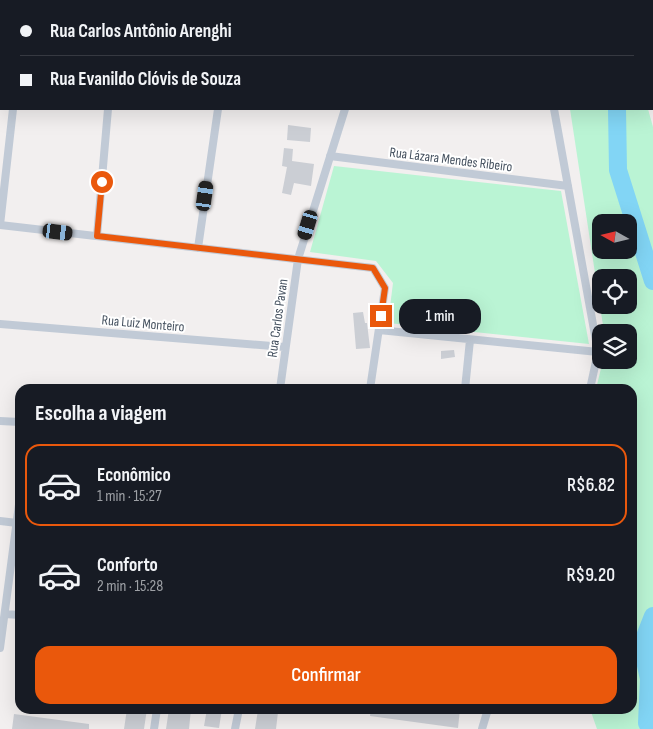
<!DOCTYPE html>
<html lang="pt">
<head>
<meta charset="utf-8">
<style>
	:root { --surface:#171b24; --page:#20242c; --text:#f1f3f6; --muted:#9ea1a6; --line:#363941; --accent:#ea580c }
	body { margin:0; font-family:"Sofia Sans Condensed",sans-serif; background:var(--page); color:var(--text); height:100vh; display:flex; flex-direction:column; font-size:19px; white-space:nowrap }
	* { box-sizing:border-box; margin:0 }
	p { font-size:16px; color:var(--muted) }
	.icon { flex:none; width:28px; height:28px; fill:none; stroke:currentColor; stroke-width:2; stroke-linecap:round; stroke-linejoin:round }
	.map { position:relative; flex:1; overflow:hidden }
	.sheet { position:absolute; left:15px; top:384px; width:622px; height:330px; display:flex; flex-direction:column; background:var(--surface); border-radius:15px; box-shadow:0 5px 20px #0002 }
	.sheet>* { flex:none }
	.top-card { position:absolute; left:0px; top:0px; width:654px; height:110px; box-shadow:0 5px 20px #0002; display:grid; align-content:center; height:110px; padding:0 20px; background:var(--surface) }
	.needle { width:32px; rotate:278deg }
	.fabs { position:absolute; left:592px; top:214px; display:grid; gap:10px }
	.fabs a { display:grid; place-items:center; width:45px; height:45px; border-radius:10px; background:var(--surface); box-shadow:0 5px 20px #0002; font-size:25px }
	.end { position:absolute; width:22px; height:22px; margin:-11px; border:6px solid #ea580c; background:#fff; box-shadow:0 0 0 2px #fff }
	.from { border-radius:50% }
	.bubble { position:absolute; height:35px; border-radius:15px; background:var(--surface); box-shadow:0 5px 20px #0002; font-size:16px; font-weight:600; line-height:35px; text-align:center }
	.car { position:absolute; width:15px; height:30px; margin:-15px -8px; border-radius:6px; box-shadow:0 0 4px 1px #0007; background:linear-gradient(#222 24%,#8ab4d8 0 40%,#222 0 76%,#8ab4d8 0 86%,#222 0) }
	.top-card b { display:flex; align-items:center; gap:18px; height:48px; font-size:19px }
	.top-card b+b { border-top:1px solid var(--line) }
	.top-card i { width:12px; height:12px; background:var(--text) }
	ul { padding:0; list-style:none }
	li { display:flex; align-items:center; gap:15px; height:82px; margin:0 10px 8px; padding:0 10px; border:2px solid transparent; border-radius:15px }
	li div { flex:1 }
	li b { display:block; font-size:19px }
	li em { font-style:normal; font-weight:600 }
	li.selected { border-color:var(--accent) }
	li>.icon { width:45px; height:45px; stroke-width:1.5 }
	h2 { padding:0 20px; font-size:22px; line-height:60px }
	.cta { display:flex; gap:10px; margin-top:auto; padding:10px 20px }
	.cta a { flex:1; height:58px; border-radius:15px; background:var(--accent); color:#fff; font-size:20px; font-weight:600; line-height:58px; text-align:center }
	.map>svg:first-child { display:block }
	.green { fill:#baf4d4; fill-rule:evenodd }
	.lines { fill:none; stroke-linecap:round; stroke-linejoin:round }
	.river { stroke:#82d5f5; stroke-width:18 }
	.building { fill:#cbced4 }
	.street { stroke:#c1cad6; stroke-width:8 }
	.route { stroke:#ea580c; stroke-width:6 }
	.labels { text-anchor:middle; stroke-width:4; stroke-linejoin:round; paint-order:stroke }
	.street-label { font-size:14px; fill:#45515f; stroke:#fff }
</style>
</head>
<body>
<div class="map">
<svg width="653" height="729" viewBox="0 0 653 729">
	<rect width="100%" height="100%" fill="#f2efef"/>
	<path class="green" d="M580,0H653V105L652,1Z
		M570,109H648L653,127V729H597L590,709H632V389H596L603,360H629V332H604ZM601,222H629V250H601ZM601,278H629V305H601Z
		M334,166L561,191L589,344L388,323L393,283L376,261L310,252Z"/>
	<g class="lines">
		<path class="river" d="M615,0V1
			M617,109L618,170L653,281
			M650,729L647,723L649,679L644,656V639L653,616"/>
	</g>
	<path class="building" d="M288,125L311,128L310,142L287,140Z
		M284,148L293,149L292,161L314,164L311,186L294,183L291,195L282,193L287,167L282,166Z
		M363,312L365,323H367L370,348L356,349L353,313Z
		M454,350L455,357L441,359V351Z
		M127,709H147L144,729H124Z
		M169,709H191L189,729H166Z
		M207,709H222L219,728L204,726Z
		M371,709H460L458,728L370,716Z
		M258,710L278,712L276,729H255Z
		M14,714L89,724V729H12Z"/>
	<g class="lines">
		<path class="street" d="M25,1V0
			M119,1V0
			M233,1V0
			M334,1V0
			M427,1V0
			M564,1L565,0
			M0,15L1,16
			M554,109L598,352L590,389
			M330,156L568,186
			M0,225L373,268L385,288L370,389
			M0,225L13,109
			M97,236L108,109
			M198,248L218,109
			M0,324L284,347
			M379,330L598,352
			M280,389L298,259L345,109
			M465,389L470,340
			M0,421L20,422
			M0,521L17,523
			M5,614L20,615
			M0,648L20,497
			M154,729L157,709
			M235,729L239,709
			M482,729L488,709"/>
	</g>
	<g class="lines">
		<path class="route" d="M102,182L97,236L373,268L385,288L381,316"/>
	</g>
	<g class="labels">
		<g class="street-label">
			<text transform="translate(451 159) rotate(7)" y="5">Rua Lázara Mendes Ribeiro</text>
			<text transform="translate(277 318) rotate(-82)" y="5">Rua Carlos Pavan</text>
			<text transform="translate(143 323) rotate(5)" y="5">Rua Luiz Monteiro</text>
		</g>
	</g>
</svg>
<div class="fabs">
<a><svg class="needle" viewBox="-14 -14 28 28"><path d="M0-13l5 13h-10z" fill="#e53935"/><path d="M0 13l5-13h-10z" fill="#9ea1a6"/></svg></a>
<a><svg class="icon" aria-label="locate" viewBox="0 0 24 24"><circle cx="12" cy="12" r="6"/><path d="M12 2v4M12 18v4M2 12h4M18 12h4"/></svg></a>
<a><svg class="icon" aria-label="layers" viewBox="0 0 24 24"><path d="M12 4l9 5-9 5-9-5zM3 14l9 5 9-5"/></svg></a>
</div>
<i class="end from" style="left:102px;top:182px"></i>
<i class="end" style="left:381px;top:316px"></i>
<div class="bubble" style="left:399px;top:299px;width:82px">1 min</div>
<i class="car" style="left:205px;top:196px;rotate:8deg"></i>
<i class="car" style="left:308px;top:225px;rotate:197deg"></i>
<i class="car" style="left:58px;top:232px;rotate:97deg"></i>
<div class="top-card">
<b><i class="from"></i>Rua Carlos Antônio Arenghi</b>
<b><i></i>Rua Evanildo Clóvis de Souza</b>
</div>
<section class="sheet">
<h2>Escolha a viagem</h2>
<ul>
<li class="selected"><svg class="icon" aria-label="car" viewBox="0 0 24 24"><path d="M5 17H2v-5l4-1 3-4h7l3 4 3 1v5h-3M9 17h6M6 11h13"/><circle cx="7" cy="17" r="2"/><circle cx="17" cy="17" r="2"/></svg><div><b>Econômico</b><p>1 min · 15:27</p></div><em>R$6.82</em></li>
<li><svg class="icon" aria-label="car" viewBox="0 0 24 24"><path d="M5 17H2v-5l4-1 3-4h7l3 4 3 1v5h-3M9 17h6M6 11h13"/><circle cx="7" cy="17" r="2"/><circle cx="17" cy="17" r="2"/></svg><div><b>Conforto</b><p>2 min · 15:28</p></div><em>R$9.20</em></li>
</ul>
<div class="cta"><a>Confirmar</a></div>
</section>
</div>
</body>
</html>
